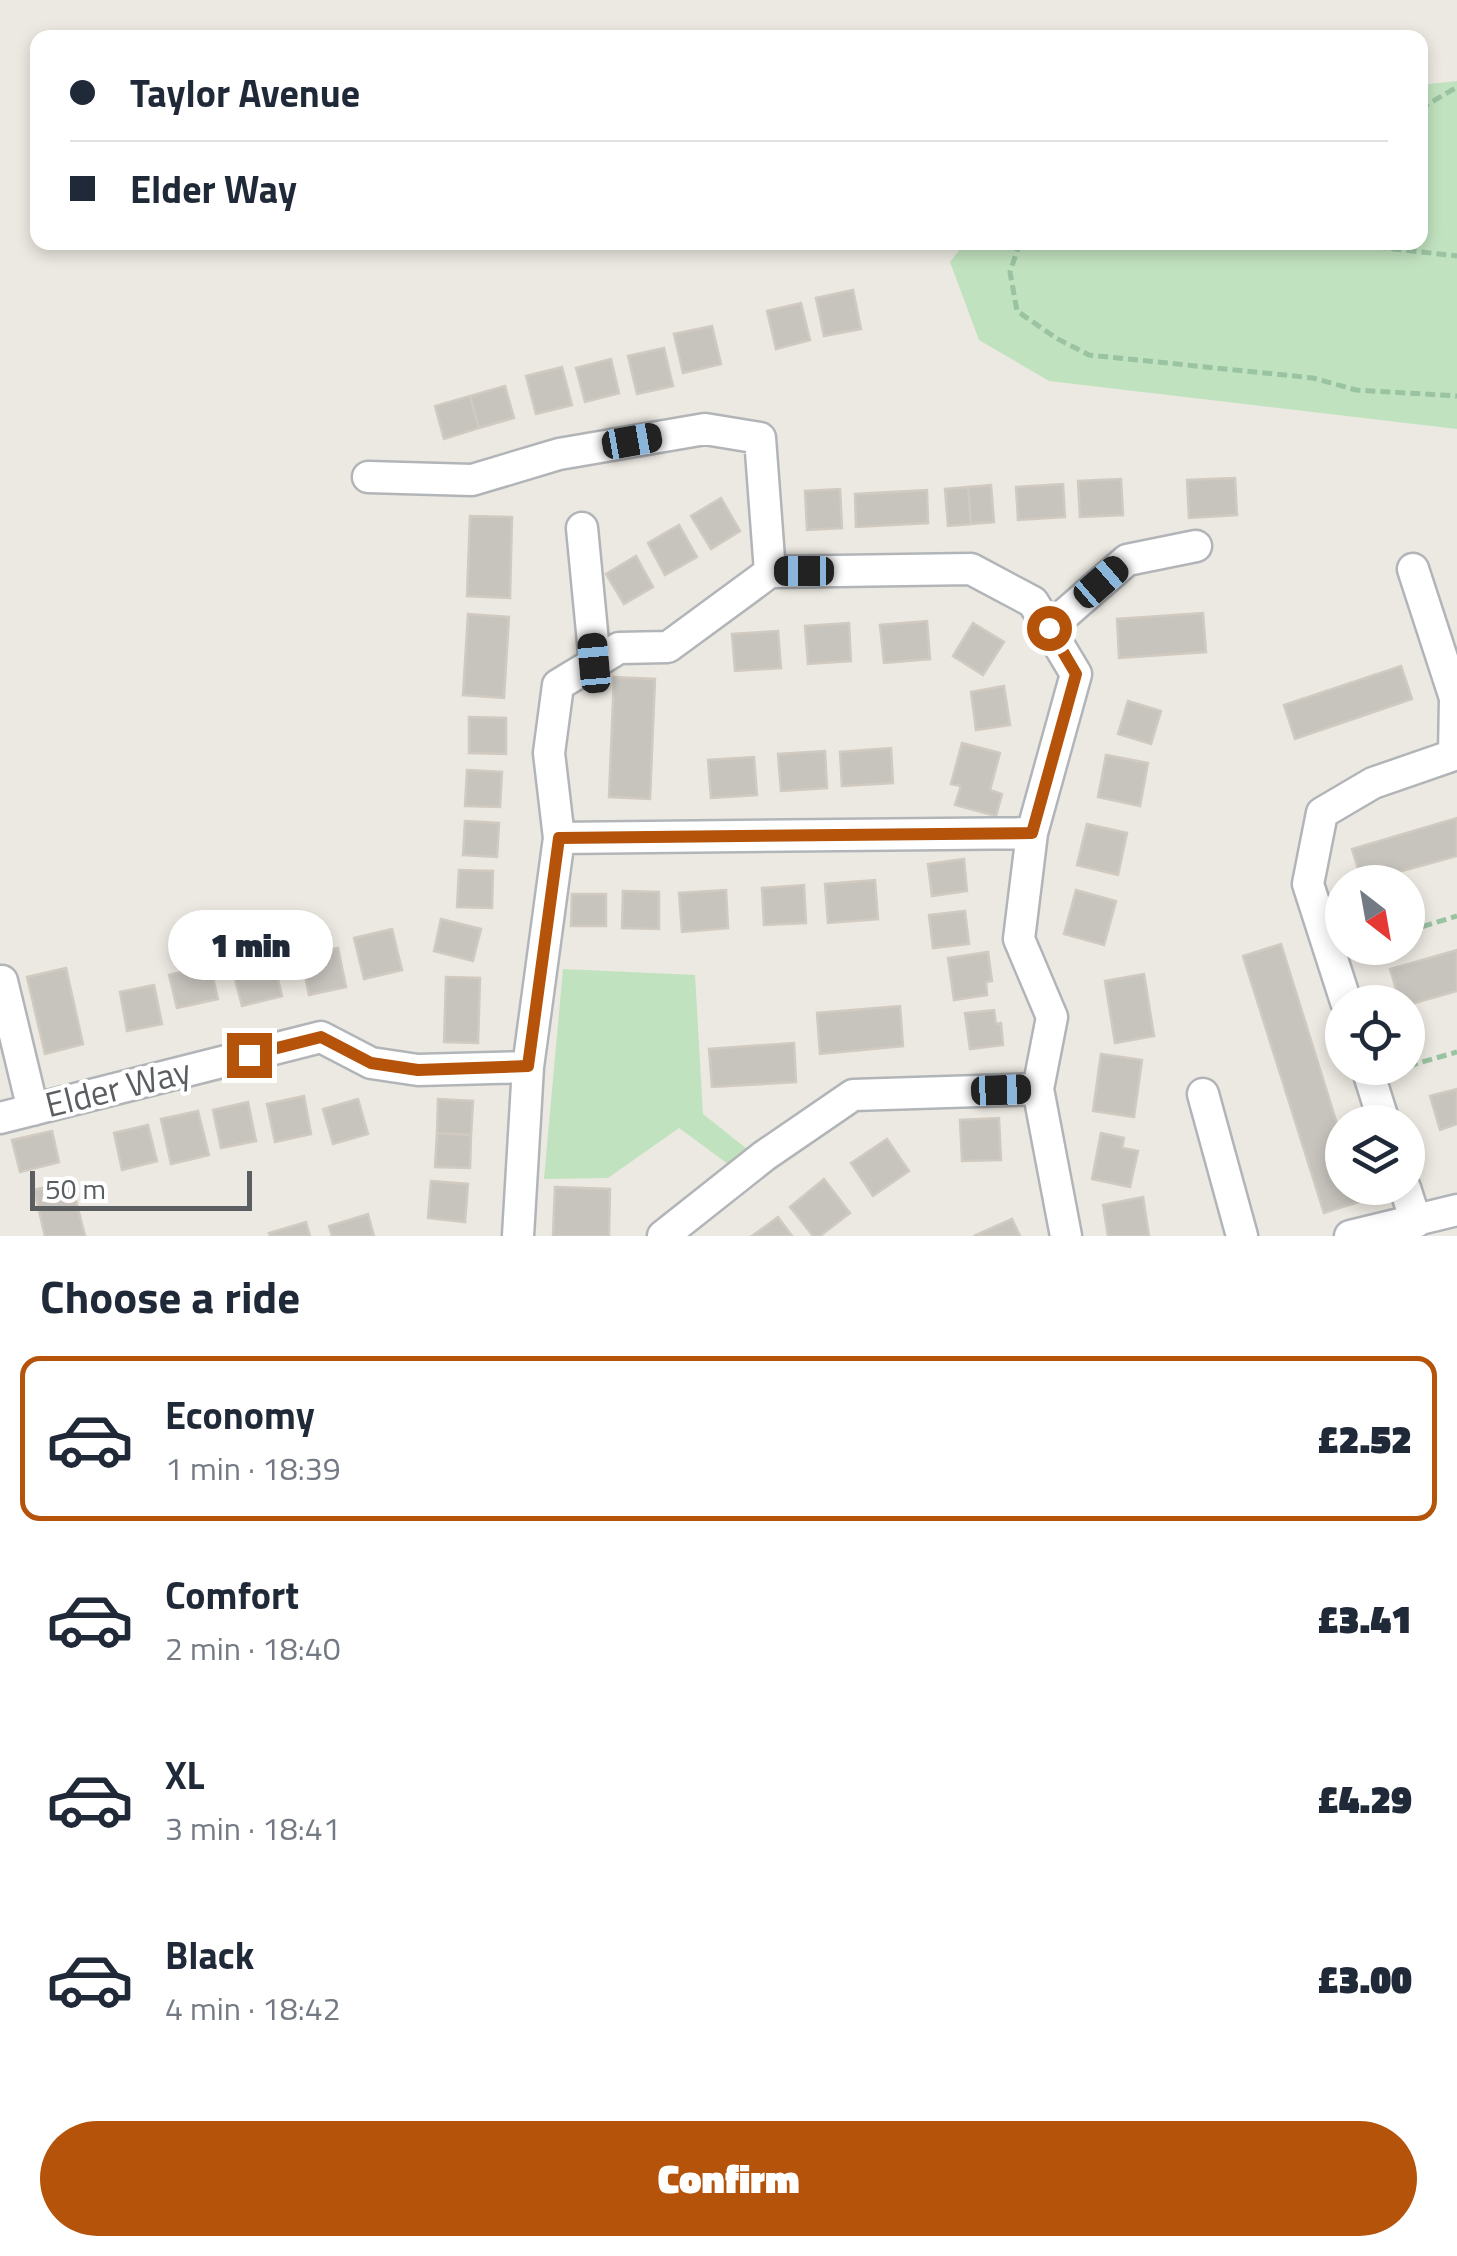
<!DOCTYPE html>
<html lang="en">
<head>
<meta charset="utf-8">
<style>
	:root { --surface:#fff; --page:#f6f6f7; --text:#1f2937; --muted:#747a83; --line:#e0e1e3; --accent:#b45309 }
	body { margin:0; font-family:"Titillium Web",sans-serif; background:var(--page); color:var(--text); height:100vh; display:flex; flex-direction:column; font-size:38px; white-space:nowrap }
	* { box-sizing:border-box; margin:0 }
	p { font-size:32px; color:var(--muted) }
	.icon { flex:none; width:55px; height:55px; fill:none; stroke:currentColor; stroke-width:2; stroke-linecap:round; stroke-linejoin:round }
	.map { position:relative; height:1236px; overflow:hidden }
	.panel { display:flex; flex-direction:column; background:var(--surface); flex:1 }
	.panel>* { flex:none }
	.banner { position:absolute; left:30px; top:30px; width:1398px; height:220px; border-radius:20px; box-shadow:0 5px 15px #0003; display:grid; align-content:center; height:220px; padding:0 40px; background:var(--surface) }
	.needle { width:65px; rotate:149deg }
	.controls { position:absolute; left:1325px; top:865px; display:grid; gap:20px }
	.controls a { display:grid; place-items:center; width:100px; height:100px; border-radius:50%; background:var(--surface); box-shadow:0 5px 15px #0003; font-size:50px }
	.scale { position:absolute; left:30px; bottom:25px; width:222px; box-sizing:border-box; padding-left:10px; border:5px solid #5a5e61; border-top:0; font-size:28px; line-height:35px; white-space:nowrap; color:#5a5e61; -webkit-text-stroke:8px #fff; paint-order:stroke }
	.end { position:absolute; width:45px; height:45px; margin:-22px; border:12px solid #b45309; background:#fff; box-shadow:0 0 0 5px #fff }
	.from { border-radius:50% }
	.bubble { position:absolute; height:70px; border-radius:35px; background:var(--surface); box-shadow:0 5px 15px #0003; font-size:32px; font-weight:800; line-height:70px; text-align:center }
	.car { position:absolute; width:30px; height:60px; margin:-30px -15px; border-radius:12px; box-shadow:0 0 8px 2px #0007; background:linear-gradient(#222 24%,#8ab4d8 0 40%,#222 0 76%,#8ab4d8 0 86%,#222 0) }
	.banner b { display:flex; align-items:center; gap:35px; height:95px; font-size:38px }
	.banner b+b { border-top:2px solid var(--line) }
	.banner i { width:25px; height:25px; background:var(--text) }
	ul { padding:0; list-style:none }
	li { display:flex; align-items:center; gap:30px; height:165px; margin:0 20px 15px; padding:0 20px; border:5px solid transparent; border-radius:20px }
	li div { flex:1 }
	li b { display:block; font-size:38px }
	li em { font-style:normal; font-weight:800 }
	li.active { border-color:var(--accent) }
	li>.icon { width:90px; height:90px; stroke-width:1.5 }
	h2 { padding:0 40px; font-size:45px; line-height:120px }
	.cta { display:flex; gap:20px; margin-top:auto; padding:20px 40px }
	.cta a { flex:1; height:115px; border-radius:60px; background:var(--accent); color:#fff; font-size:40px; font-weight:800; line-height:115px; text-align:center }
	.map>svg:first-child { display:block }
	.green { fill:#c1e2bf }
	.building { fill:#c7c4be; stroke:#d0cac1; stroke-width:2.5 }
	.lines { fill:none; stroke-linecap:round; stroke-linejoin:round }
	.minor-casing { stroke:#b2b5b8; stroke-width:35 }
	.path { stroke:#9ac3a2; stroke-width:5; stroke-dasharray:10 5; stroke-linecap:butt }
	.minor { stroke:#fff; stroke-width:30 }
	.route { stroke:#b45309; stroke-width:12 }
	.labels { text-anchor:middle; stroke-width:8; stroke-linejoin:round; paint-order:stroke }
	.street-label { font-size:35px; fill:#5a5e61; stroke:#fff }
</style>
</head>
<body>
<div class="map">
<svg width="1457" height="1236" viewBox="0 0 1457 1236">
	<rect width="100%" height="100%" fill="#ece9e2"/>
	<path class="green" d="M1457,81V429L1049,381L979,340L950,262L965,243L1420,242V85Z
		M563,969L695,975L703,1114L747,1149L728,1164L679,1128L608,1178L544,1179Z"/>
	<path class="building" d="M853,290L861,329L824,336L816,298Z
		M801,303L810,340L776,349L767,311Z
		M712,326L721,364L683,373L674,334Z
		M664,348L673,386L637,394L628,356Z
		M611,359L619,393L585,402L576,368Z
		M562,367L572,405L536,414L526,376Z
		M505,386L514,418L479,428L470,396Z
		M470,396L479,428L444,439L435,406Z
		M1235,478L1237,515L1189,518L1187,480Z
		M1121,479L1123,515L1080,517L1078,481Z
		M1063,484L1065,517L1018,520L1016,487Z
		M991,485L994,522L971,524L968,487Z
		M968,487L971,524L948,526L945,489Z
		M840,489L842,528L807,530L805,491Z
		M927,490L928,523L856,527L855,494Z
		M721,498L740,531L711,549L691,516Z
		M470,516L512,517L510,598L467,596Z
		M679,525L697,557L665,575L648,543Z
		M636,556L653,587L624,604L606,574Z
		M1203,613L1206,652L1119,658L1117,619Z
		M468,614L509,617L504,698L463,695Z
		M927,621L930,659L884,663L880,625Z
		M849,623L851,661L808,664L805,626Z
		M973,623L1004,642L983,675L953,656Z
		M778,631L781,668L735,671L732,634Z
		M1401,666L1412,699L1295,739L1284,705Z
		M614,677L655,679L650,799L609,797Z
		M1004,686L1010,725L976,730L971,692Z
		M1128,701L1161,711L1151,744L1118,734Z
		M469,717L506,718V754L469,753Z
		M962,743L1000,753L990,790L1002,794L996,816L955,805L961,786L951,784Z
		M891,748L893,783L842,786L840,752Z
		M825,751L827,788L781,791L778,754Z
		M1106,755L1148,763L1140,806L1098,797Z
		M754,757L757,795L711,798L708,760Z
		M467,770L502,772L500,807L465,806Z
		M1457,818V856L1362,882L1352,849Z
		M465,821L499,823L497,857L463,855Z
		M1087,824L1127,833L1118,875L1077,865Z
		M964,859L967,891L932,896L928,864Z
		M459,870L493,871L492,908L457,907Z
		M875,880L878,919L828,923L825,884Z
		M804,885L806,923L764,925L762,888Z
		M726,890L728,928L682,932L679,893Z
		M1076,890L1116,901L1104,945L1064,934Z
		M623,891L659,892V929L622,928Z
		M572,894H606V926H571Z
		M965,911L969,944L933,948L929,915Z
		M441,919L481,929L473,961L434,951Z
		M392,929L402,970L364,979L354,938Z
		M1281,944L1342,1140V1188H1357L1362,1201L1324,1213L1243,956Z
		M338,948L346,987L309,995L301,956Z
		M1457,950V991L1408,1005L1400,1002L1390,969Z
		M988,952L992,981L986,982L987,995L954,1000L948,958Z
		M274,964L282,996L242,1006L234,975Z
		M210,965L218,999L177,1008L169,975Z
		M66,968L83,1044L45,1054L27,977Z
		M1144,974L1154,1036L1115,1043L1105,981Z
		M446,977L480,978L478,1043L444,1042Z
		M154,985L162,1024L127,1031L120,992Z
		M900,1006L903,1046L820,1054L817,1013Z
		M994,1010L996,1024L1001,1023L1003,1045L970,1049L965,1013Z
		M794,1043L796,1082L712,1087L709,1049Z
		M1101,1054L1142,1060L1134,1117L1093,1111Z
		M1457,1089V1124L1440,1130L1430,1096Z
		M304,1096L311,1134L275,1142L267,1104Z
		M358,1099L368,1134L333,1144L323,1109Z
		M438,1099L473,1101L471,1135L437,1133Z
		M248,1102L256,1141L221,1148L213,1110Z
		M198,1111L209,1155L171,1164L161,1119Z
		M999,1118L1001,1160L962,1161L960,1120Z
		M148,1125L157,1161L122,1170L114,1133Z
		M52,1131L59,1162L20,1172L12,1140Z
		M437,1133L471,1135L470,1168L435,1167Z
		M1101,1133L1124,1138L1122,1148L1138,1151L1130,1187L1092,1179Z
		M887,1139L909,1171L873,1196L851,1163Z
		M824,1179L850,1213L820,1236H813L790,1207Z
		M71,1181L85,1236H45L34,1190Z
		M431,1181L468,1184L465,1222L428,1218Z
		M555,1187L610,1189L609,1236H553Z
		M1143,1197L1149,1236H1108L1103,1205Z
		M368,1214L374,1236H332L329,1226Z
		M778,1217L792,1236H752Z
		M1012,1219L1020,1236H974Z
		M306,1222L310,1236H270L269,1233Z"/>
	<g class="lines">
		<defs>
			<path id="minor" d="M368,477L472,480L559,454L705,429L760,438L770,572
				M582,528L595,663
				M1049,628L1127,560L1196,546
				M559,838L1032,833
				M2,981L33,1110
				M1346,1002L1308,884L1322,813L1373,783L1454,755L1455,698L1413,569
				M1367,1068L1384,1122
				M1203,1094L1242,1236
				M0,1118L321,1037L371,1063L418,1070L528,1067
				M1405,1188L1416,1222
				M518,1236L528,1067L559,838L549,753L558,685L619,648L668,647L770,572L971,569L1033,602L1076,674L1032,833L1019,939L1052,1017L1038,1089L1066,1236
				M663,1236L764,1156L853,1095L1038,1089
				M1350,1236L1457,1210"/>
		</defs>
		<use href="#minor" class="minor-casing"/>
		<path class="path" d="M1420,109L1457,87
			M1020,242L1010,272L1017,311L1056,338L1089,355L1313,378L1356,390L1457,396
			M1332,242L1457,256
			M1408,931L1457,916
			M1408,1066L1457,1052"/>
		<use href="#minor" class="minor"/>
	</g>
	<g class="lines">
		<path class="route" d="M249,1055L321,1037L371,1063L418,1070L528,1066L559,838L1032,833L1076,674L1049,628"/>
	</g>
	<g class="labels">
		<g class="street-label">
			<text transform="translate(118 1088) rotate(-14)" y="12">Elder Way</text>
		</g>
	</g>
</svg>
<div class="controls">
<a><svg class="needle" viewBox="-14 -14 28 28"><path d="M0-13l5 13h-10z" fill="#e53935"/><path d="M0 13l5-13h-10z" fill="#747a83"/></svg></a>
<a><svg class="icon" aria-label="locate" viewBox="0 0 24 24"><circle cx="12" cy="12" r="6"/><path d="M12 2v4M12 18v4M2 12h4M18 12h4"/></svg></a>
<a><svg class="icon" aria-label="layers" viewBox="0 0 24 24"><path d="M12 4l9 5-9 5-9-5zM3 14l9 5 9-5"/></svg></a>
</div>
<div class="scale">50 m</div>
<i class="end from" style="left:1049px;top:628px"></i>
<i class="end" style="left:249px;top:1055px"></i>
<div class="bubble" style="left:168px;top:910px;width:165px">1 min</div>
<i class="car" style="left:632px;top:441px;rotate:80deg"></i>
<i class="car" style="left:804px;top:571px;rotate:270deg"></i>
<i class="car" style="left:1101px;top:582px;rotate:49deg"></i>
<i class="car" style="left:594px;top:663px;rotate:355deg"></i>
<i class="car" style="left:1001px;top:1090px;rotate:88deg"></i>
<div class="banner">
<b><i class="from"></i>Taylor Avenue</b>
<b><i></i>Elder Way</b>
</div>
</div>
<section class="panel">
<h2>Choose a ride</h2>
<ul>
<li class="active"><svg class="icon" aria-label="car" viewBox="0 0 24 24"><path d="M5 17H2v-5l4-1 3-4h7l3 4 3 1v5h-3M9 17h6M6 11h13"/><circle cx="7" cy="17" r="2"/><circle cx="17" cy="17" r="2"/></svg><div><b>Economy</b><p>1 min · 18:39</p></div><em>£2.52</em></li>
<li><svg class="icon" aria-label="car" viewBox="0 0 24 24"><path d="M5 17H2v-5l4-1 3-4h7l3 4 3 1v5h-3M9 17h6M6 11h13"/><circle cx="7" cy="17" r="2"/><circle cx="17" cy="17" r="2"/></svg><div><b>Comfort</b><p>2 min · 18:40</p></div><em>£3.41</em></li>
<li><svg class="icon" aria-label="car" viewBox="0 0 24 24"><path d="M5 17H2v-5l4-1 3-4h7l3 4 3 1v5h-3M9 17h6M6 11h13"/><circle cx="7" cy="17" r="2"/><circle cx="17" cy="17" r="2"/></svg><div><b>XL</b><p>3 min · 18:41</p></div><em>£4.29</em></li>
<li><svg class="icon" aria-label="car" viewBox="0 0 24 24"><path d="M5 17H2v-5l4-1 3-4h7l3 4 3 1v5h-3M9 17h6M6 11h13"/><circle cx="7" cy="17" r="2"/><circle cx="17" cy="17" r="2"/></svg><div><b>Black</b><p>4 min · 18:42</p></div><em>£3.00</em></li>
</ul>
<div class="cta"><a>Confirm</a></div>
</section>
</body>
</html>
